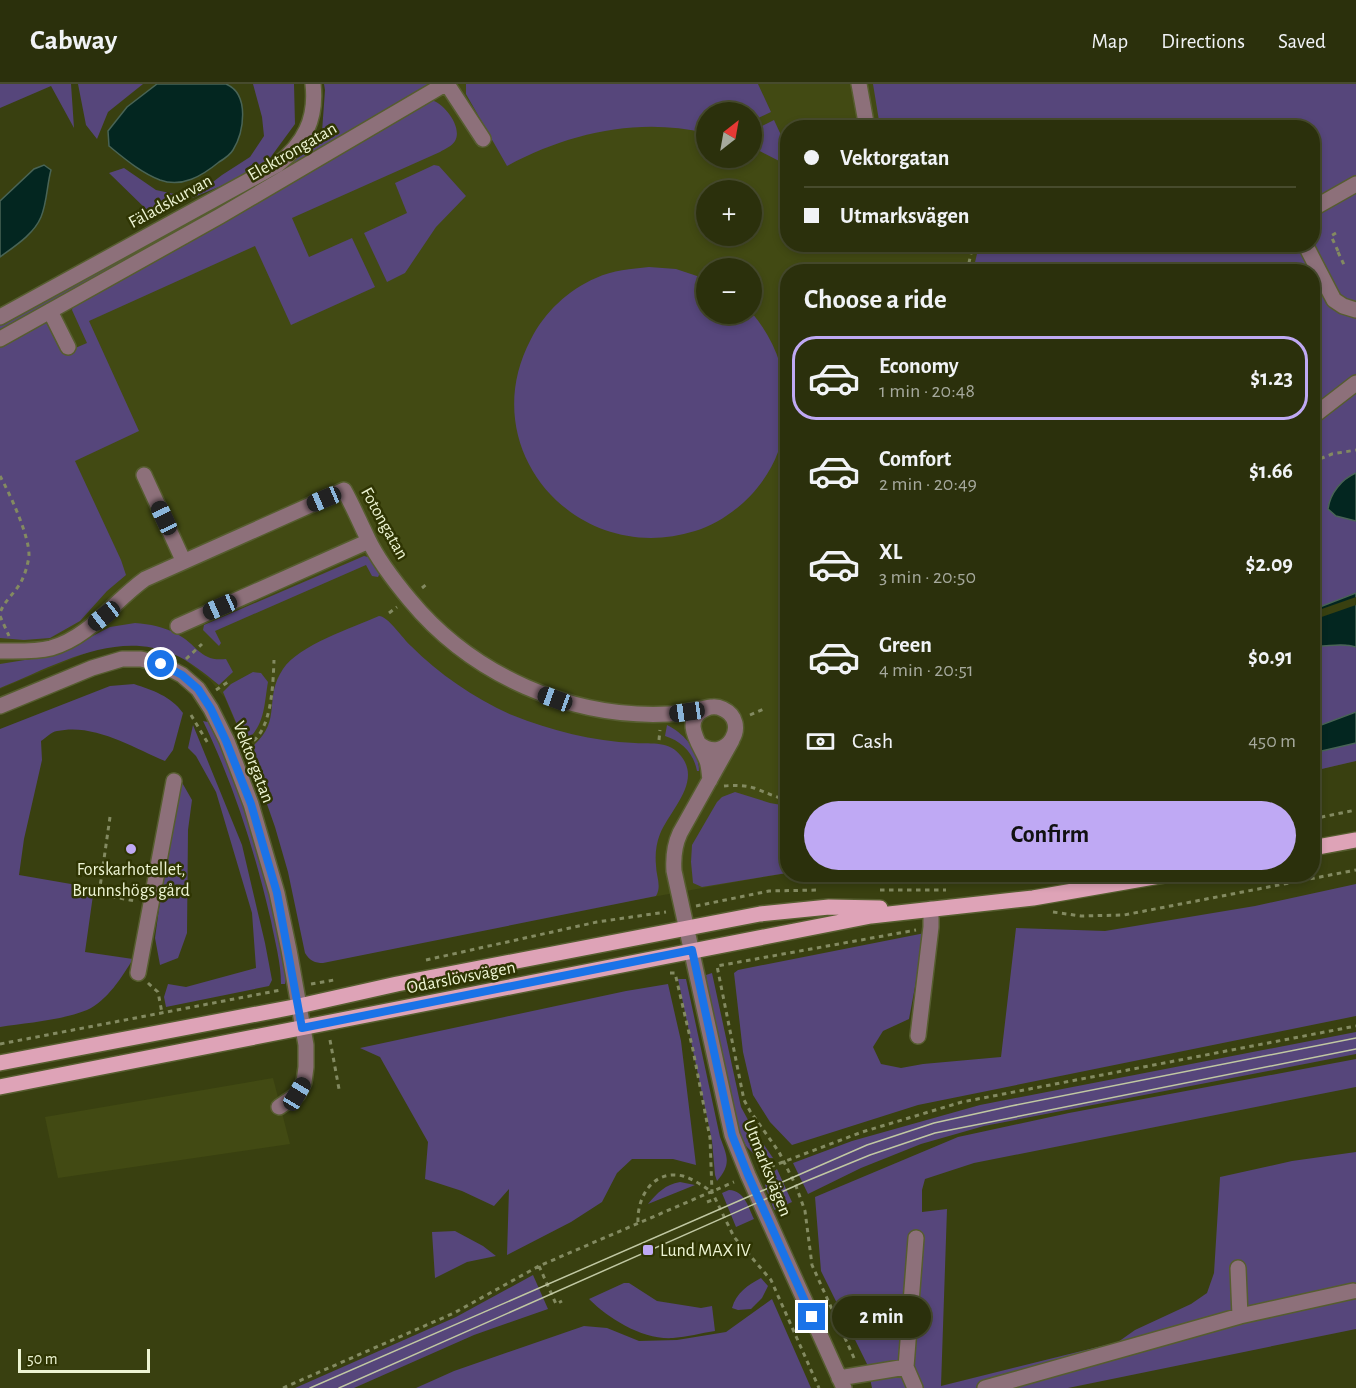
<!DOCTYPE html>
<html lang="en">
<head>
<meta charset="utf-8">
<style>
	:root { --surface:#2b300c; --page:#373c1a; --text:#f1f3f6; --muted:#a6a99d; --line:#474b2d; --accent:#bfa9f4 }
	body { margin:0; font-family:"Alegreya Sans",sans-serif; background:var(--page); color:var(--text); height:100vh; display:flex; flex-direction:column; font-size:22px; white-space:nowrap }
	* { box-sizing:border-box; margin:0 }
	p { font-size:20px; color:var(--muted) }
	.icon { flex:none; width:33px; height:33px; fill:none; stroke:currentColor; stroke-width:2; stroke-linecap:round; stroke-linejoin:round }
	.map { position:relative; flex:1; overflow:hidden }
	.details { position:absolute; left:780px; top:180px; width:540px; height:618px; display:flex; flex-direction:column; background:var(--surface); border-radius:24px; box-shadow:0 3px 9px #0003,0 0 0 2px var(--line) }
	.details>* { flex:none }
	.banner { position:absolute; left:780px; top:36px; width:540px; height:132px; border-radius:24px; box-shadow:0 3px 9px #0003,0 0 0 2px var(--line); display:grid; align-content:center; height:132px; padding:0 24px; background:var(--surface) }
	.needle { width:39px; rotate:31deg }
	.fabs { position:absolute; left:696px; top:18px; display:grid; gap:12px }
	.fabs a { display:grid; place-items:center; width:66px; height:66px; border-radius:50%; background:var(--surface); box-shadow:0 3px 9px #0003,0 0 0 2px var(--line); font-size:30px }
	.scale { position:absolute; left:18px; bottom:15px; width:132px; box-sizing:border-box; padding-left:6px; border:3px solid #edf4d3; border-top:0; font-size:16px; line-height:21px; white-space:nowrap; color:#edf4d3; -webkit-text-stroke:4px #2f3503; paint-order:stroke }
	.end { position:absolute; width:27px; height:27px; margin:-14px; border:8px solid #1a73e8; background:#fff; box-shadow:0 0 0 3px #fff }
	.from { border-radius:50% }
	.bubble { position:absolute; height:42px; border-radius:21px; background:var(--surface); box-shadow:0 3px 9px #0003,0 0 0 2px var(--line); font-size:20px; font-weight:700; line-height:42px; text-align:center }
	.car { position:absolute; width:18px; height:36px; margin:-18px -9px; border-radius:8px; box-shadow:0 0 4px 2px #0007; background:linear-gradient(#222 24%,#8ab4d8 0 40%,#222 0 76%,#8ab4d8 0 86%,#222 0) }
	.banner b { display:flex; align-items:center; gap:21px; height:57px; font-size:22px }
	.banner b+b { border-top:2px solid var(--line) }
	.banner i { width:15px; height:15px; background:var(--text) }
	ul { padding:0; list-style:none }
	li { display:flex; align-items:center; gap:18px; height:84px; margin:0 12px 9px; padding:0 12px; border:3px solid transparent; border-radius:24px }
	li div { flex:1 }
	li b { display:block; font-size:22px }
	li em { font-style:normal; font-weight:700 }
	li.active { border-color:var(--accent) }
	li>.icon { width:54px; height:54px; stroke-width:1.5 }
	h2 { padding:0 24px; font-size:27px; line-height:72px }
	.pay { display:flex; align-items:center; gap:15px; height:66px; padding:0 24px; font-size:22px }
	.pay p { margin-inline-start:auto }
	.primary-button { display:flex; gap:12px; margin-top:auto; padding:12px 24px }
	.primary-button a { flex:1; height:69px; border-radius:36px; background:var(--accent); color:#111; font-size:24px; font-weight:700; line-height:69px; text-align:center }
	header { display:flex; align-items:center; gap:36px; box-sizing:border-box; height:84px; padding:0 30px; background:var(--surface); border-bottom:2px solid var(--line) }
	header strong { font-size:28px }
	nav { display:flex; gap:33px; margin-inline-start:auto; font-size:21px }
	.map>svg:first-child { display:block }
	.built { fill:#424a13; fill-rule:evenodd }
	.green { fill:#56467b }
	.water { fill:#032620; stroke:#496456; stroke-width:1.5 }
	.pier { fill:#394010 }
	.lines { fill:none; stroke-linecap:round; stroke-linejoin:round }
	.minor-casing { stroke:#565d2f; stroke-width:18 }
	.major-casing { stroke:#565d2f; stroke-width:18 }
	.path { stroke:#838a61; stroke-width:3; stroke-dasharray:4.5 4.5; stroke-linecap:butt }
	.minor { stroke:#8d707a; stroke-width:15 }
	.major { stroke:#dea3b7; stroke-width:15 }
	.tram { stroke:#c1c8a3; stroke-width:1.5 }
	.route { stroke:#1a73e8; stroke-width:8 }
	.poi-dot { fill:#bfa9f4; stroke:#2f3503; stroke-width:2 }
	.labels { text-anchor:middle; stroke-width:5; stroke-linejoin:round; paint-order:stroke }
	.street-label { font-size:18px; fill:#edf4d3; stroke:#2f3503 }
	.poi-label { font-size:18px; fill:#edf4d3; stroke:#2f3503 }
</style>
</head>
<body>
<header>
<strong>Cabway</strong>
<nav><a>Map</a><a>Directions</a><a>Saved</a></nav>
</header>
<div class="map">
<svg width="1356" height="1304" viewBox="0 0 1356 1304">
	<rect width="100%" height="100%" fill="#394010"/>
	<path class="built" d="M431,0H1356V677L1313,687L1312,188H788L787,789L311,874L287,778L264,707L225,614L210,596L181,573L159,562L122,559L96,565L0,605V254ZM706,28H752V74H706ZM788,44H1312V160H788ZM706,106H752V152H706ZM706,184H752V230H706Z
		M273,994L290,1060L58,1094L45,1033Z"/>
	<path class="green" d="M0,0H71L74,44L51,2L0,24Z
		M78,0H143L108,28L97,55L86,41Z
		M253,0H294L295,40L262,85L192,114L222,91L250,73L264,52L262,33Z
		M324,0H434L295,82L0,250V236L203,128L301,72L315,59L322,48L325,6Z
		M466,0H758L771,28L752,37V28H706V49C638,33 568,49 507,82L466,10Z
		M873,0H1356V677L1313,687L1312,188L973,187L979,161L1312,160V44L880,43Z
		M431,16C444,19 463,43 455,57C452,62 445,65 440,68L292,134L309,173L352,154L375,203L291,241L255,162L89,237L139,347L75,377L121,476L126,491L107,507L80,537L50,554L24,556L0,554V263L48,238L66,268L87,259L72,226L73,222Z
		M774,36L787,64V81L752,63V47Z
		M434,81L439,82L466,112L436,143L405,189L387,198L364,149L407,129L395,99Z
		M124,84L156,106L188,113L148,127L109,89Z
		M649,183L676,185L706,195V230L752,229C785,268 795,319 778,368C765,404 731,436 695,447C578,484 472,366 531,255C545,228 568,206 596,194C613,186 631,185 649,183Z
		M364,472L372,474L380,489L378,493L372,492L366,481L215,547L221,559L219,562L203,546L204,541Z
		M379,532C388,532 403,555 411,562C439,590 475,615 512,631C552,647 592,657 635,659C652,660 670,657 681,672C702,698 670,726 660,750C656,760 655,771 656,781C656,792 662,802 656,812L323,879C315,879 310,877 305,869L288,788L275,743L248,666C285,638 262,616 283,585C299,561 352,544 379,532Z
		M135,539C150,540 164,543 177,550C198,561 200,578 226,575L233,588L219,601C204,589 190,577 173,570C115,545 54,582 0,604V580L56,571L110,543Z
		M253,588L261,589L268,598C264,620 265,645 244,657L223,608L231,600Z
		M134,600C152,606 171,612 183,629L173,666L165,677C132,663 94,639 57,647C51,648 46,654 41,657L42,676L24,755L19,791L94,804L85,868L133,875C122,893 107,917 87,926C63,936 26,939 0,943V645L110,602Z
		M203,637L208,638C243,698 265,783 279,851C282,866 289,885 285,900H281C281,879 275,858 271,837C255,768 234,701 203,637Z
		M193,641L242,761L265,859L272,896L269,902L166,923L164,913L168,900L186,903L256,884L252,829L216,708L196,672L188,664Z
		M667,641C685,650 699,667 699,687H697C694,670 682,657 665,652Z
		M180,695L192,716L188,746L187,849L178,874L160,881L155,854L174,714Z
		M735,708L770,719L787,722V789L702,803L693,799L691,778L692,761L717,718L722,713Z
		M1356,800V932L918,1021L792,1061L770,1038L753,1011L743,968L734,889L738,886L925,849L909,935L883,947L873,963L881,980L901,984L923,980L1001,973L1016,844L1105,847L1255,822Z
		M712,889L741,1023L753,1045L773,1074H765L755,1071L746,1062L734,1038L707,901L706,891Z
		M678,895H686L720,1053C727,1072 732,1080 717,1097L715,1091L712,1057Z
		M668,900L681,957L696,1081L673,1075H632L617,1089L602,1118L571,1138L507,1171L509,1105L494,1122L462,1107L425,1095L428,1058L380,973L360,964L626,907Z
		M1356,948V970L984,1042L921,1060L861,1084L808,1110L793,1079L852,1057L980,1021Z
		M1356,975V1003L974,1079L925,1095L922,1106V1128L947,1125L941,1302L1118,1258L1135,1246L1191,1220L1207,1209L1214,1189L1220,1093L1292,1077L1356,1068V1245L1068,1304H872L867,1280L821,1187L815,1113L958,1053L1069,1029Z
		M777,1085L792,1118L774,1126L765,1101L768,1093Z
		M680,1098L695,1101L648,1120C658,1108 665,1101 680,1098Z
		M729,1106C745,1107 748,1123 754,1135L736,1143L722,1109Z
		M455,1147L483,1162L496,1172L467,1178L435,1194L432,1148Z
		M533,1191L548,1225L474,1251L354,1304H295L456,1233Z
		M761,1194L768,1202L762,1214L751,1225L738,1226L732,1224C736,1209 748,1201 761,1194Z
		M624,1199H629L657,1217L701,1224L712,1222L715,1247C701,1249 687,1253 673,1254C643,1256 609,1235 589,1215Z
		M772,1215L811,1304H416L454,1287L584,1242L607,1244L639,1257L677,1256L726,1248Z"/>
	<path class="water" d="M157,0H226C250,10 244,48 233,66C230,71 224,75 219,78C202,92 182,104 160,96C140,88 125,75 109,62L108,47L127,23Z
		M44,81L51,86C47,100 47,119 41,133C34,150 15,162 0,173V117L34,85Z
		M1356,389V437L1336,432L1328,425C1330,409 1342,395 1356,389Z
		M1356,509V563C1342,558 1328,563 1313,562L1312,526Z
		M1356,628V659L1313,669V644Z"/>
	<path class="pier" d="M1356,513V521L1313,536V528Z"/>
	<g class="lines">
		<defs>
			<path id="minor" d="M447,0L483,55
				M859,0L867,44
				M1312,125L1356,100
				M1305,160L1334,216L1343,222L1356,226
				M50,227L68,263
				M0,233L277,81C304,60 317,35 313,0
				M0,255L220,132L445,0
				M1312,333L1356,299
				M144,391L183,476
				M178,542L369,457
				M0,567C17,567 35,568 51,564C90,553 114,517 145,495L344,406C353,422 360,439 368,455C378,476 395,498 410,516C472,591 571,635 669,630C683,629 696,626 710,623
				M0,622L92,584L122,575H141L161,580L182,591L198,605L211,625L227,657L251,720L277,809L289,866L306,961V983L304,998L298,1010L279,1023
				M732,656L680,749C674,762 673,773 674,787L732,1051L748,1091L844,1304
				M699,660C727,681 751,638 723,625C717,622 711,622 705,625C680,637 701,661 707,677C709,683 709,689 710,696
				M138,889L174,697
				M918,952L931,843V825
				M1238,1184L1240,1232
				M906,1283L916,1154
				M839,1294L906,1283L915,1304
				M985,1304L1240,1232L1353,1207"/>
			<path id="major" d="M1312,764L1356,756
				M0,979L299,922L397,900L760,830L829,823L880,824
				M0,1003L871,832L1033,814L1171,790"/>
		</defs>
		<use href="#minor" class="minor-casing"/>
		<use href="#major" class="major-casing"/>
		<path class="path" d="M1336,149L1331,152L1338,167
			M1338,168L1345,183
			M913,188L914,180L947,188
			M967,188L973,160
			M1312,378L1332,370L1356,366
			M0,392C10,410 29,451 29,471C28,481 25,490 21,498C15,509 4,517 0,529
			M422,504L428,499
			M389,529L397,523
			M0,532L9,552
			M186,575L202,560
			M216,606L228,598
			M191,631L209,661
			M750,631L766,624
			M659,656L660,646
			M246,661C272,652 273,600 274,576
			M724,702C734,701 744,701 754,704C766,708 775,714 788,715
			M110,733L99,810L135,817
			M1312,735L1356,726
			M1027,797L1053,790
			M880,806H946
			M696,822L769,807L820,806
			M1053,828L1081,832L1124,831L1356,786
			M426,876L597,838L666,828
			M670,889H675L693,966L710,1054L712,1108L734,1153L771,1196L819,1304
			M148,899L158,908L162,929
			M311,900L334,896
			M330,956L339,1005
			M0,960L281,906
			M762,1086L862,1048L962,1018L1356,942
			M707,1118L715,1115
			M638,1138C637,1113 653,1085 683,1092C693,1095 703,1102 712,1108
			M539,1182L556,1220L562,1217
			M854,1274L812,1181L805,1127L796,1102L779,1068L750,1027L744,1016L717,882L916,846
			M283,1304L454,1229L539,1182L734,1098"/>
		<use href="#minor" class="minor"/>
		<use href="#major" class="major"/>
		<path class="tram" d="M310,1304L867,1061L934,1039L1011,1022L1356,954
			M339,1304L804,1098L870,1071L935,1049L1356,965"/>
	</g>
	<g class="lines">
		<path class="route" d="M161,580L182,591L198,605L211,625L226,657L251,720L277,809L302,944L692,866L732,1051L748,1091L812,1233"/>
	</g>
	<g class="poi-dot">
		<circle cx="131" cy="765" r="6"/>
		<rect x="642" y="1160" width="12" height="12" rx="3"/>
	</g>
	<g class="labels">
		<g class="street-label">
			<text transform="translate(292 67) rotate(-30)" y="6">Elektrongatan</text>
			<text transform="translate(170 117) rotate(-29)" y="6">Fäladskurvan</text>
			<text transform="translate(385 439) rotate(61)" y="6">Fotongatan</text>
			<text transform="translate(254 678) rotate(69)" y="6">Vektorgatan</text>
			<text transform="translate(461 893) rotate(-11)" y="6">Odarslövsvägen</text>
			<text transform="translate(768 1084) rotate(68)" y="6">Utmarksvägen</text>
		</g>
		<g class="poi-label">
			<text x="131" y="791">Forskarhotellet,<tspan x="131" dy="21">Brunnshögs gård</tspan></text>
			<text x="660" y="1172" text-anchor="start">Lund MAX IV</text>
		</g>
	</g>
</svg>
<div class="fabs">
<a><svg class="needle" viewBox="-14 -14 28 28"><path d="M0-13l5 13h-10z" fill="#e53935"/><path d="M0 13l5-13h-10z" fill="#a6a99d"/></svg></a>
<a>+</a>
<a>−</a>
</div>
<div class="scale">50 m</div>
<i class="end from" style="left:161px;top:580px"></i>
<i class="end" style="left:812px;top:1233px"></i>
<div class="bubble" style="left:832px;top:1212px;width:99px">2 min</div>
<i class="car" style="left:324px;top:415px;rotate:247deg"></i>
<i class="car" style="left:164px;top:434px;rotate:335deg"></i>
<i class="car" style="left:220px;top:523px;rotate:246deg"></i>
<i class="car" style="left:104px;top:532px;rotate:232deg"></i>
<i class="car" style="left:555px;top:615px;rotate:290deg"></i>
<i class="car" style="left:687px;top:628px;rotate:262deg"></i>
<i class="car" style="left:297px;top:1010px;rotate:31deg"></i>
<div class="banner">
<b><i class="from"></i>Vektorgatan</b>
<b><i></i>Utmarksvägen</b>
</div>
<section class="details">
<h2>Choose a ride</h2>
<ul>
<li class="active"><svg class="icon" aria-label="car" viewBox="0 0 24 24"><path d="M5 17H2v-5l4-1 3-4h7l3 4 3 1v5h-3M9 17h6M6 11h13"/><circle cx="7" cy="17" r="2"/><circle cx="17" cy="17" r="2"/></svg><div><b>Economy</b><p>1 min · 20:48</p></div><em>$1.23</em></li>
<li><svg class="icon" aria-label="car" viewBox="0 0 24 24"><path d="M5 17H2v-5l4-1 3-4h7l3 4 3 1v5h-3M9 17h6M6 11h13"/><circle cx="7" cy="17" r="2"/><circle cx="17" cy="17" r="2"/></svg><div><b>Comfort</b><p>2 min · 20:49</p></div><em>$1.66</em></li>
<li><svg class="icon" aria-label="car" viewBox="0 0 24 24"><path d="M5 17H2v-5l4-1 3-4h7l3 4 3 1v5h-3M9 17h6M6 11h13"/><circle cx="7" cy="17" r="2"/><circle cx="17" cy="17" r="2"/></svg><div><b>XL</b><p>3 min · 20:50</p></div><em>$2.09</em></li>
<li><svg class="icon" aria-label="car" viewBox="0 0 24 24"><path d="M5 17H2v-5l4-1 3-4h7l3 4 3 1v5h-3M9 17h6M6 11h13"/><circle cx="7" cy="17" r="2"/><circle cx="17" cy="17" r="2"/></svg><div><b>Green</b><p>4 min · 20:51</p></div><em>$0.91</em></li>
</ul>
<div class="pay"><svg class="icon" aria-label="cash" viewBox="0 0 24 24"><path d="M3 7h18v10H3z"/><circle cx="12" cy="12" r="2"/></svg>Cash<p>450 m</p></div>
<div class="primary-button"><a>Confirm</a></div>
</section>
</div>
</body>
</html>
